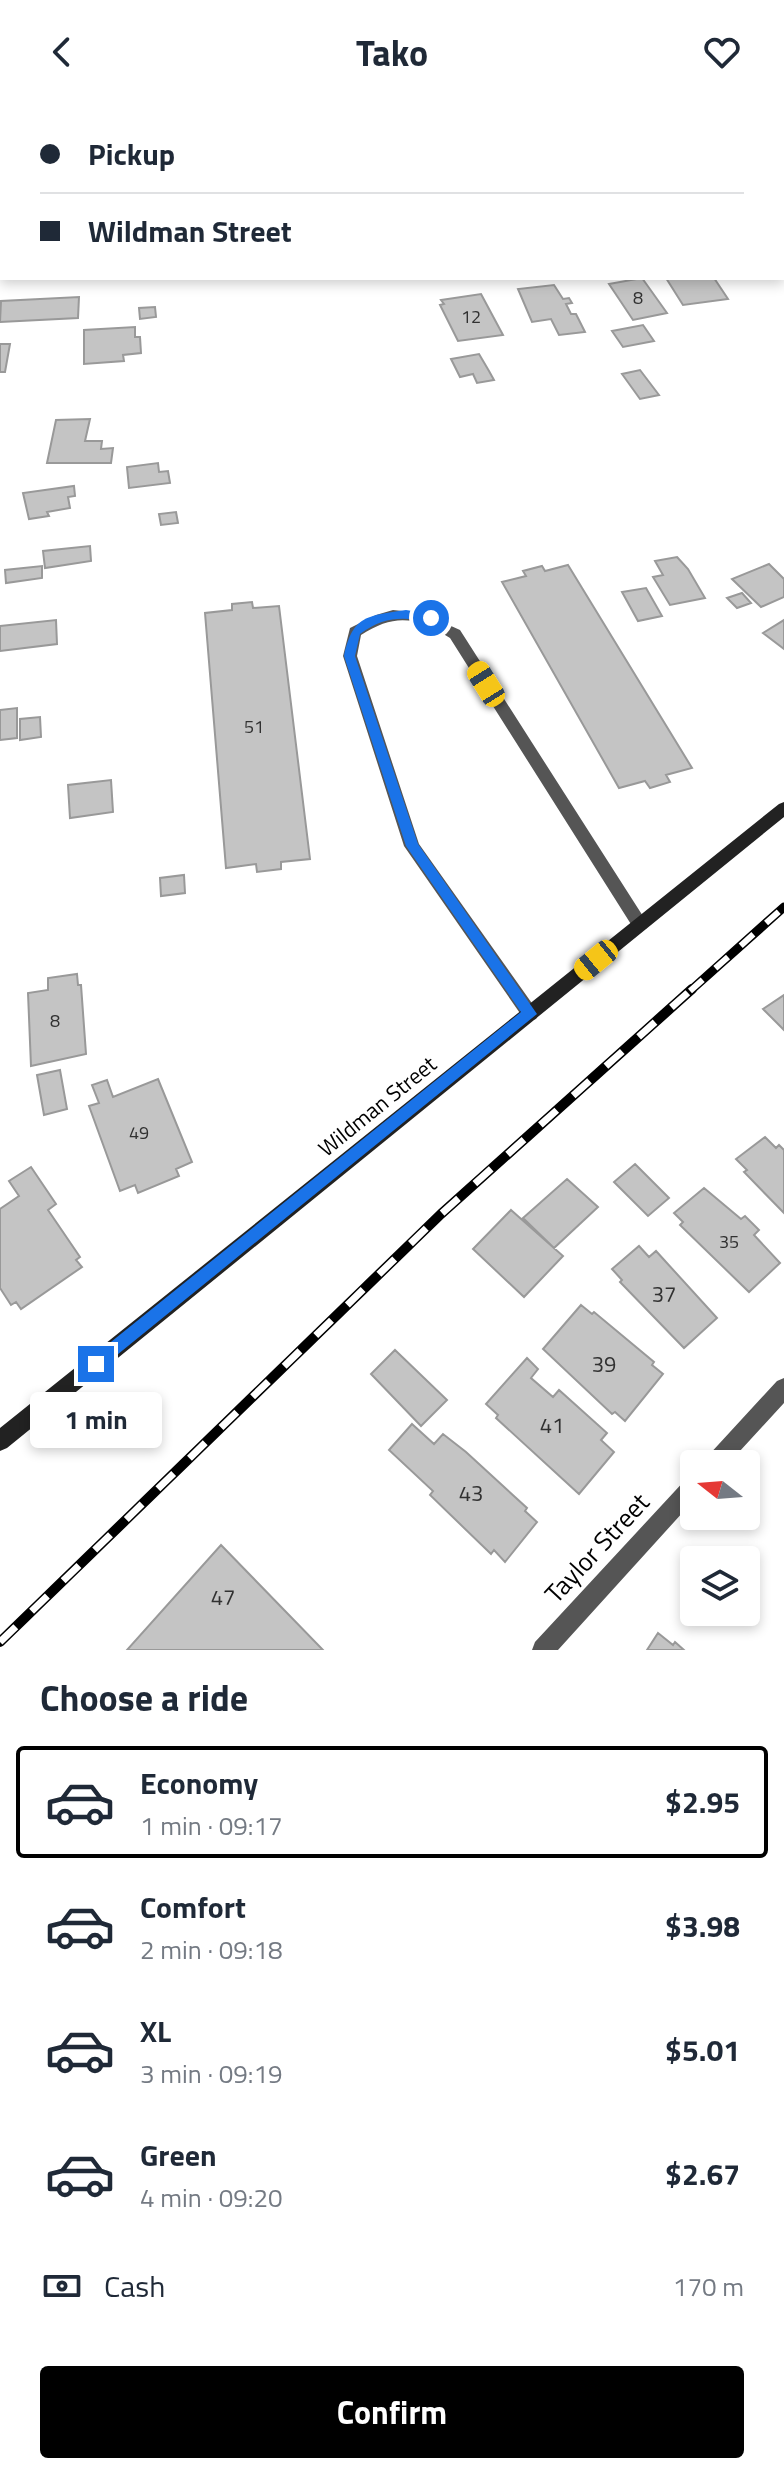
<!DOCTYPE html>
<html lang="en">
<head>
<meta charset="utf-8">
<style>
	:root { --surface:#fff; --page:#f6f6f7; --text:#1f2937; --muted:#747a83; --line:#e0e1e3; --accent:#000 }
	body { margin:0; font-family:"Titillium Web",sans-serif; background:var(--page); color:var(--text); height:100vh; display:flex; flex-direction:column; font-size:30px; white-space:nowrap }
	* { box-sizing:border-box; margin:0 }
	p { font-size:26px; color:var(--muted) }
	.icon { flex:none; width:44px; height:44px; fill:none; stroke:currentColor; stroke-width:2; stroke-linecap:round; stroke-linejoin:round }
	.map { position:relative; height:1546px; overflow:hidden }
	.details { display:flex; flex-direction:column; background:var(--surface); flex:1 }
	.details>* { flex:none }
	.top-card { position:absolute; left:0px; top:0px; width:784px; height:176px; box-shadow:0 4px 12px #0003; display:grid; align-content:center; height:176px; padding:0 40px; background:var(--surface) }
	.needle { width:52px; rotate:287deg }
	.tools { position:absolute; left:680px; top:1346px; display:grid; gap:16px }
	.tools a { display:grid; place-items:center; width:80px; height:80px; border-radius:8px; background:var(--surface); box-shadow:0 4px 12px #0003; font-size:40px }
	.end { position:absolute; width:36px; height:36px; margin:-18px; border:10px solid #1a73e8; background:#fff; box-shadow:0 0 0 4px #fff }
	.from { border-radius:50% }
	.bubble { position:absolute; height:56px; border-radius:8px; background:var(--surface); box-shadow:0 4px 12px #0003; font-size:26px; font-weight:700; line-height:56px; text-align:center }
	.car { position:absolute; width:24px; height:48px; margin:-24px -12px; border-radius:10px; box-shadow:0 0 6px 2px #0007; background:linear-gradient(#f5c518 24%,#345 0 40%,#f5c518 0 76%,#345 0 86%,#f5c518 0) }
	.top-card b { display:flex; align-items:center; gap:28px; height:76px; font-size:30px }
	.top-card b+b { border-top:2px solid var(--line) }
	.top-card i { width:20px; height:20px; background:var(--text) }
	ul { padding:0; list-style:none }
	li { display:flex; align-items:center; gap:24px; height:112px; margin:0 16px 12px; padding:0 24px; border:4px solid transparent; border-radius:8px }
	li div { flex:1 }
	li b { display:block; font-size:30px }
	li em { font-style:normal; font-weight:700 }
	li.active { border-color:var(--accent) }
	li>.icon { width:72px; height:72px; stroke-width:1.5 }
	h2 { padding:0 40px; font-size:36px; line-height:96px }
	.pay { display:flex; align-items:center; gap:20px; height:88px; padding:0 40px; font-size:30px }
	.pay p { margin-inline-start:auto }
	.button { display:flex; gap:16px; margin-top:auto; padding:16px 40px }
	.button a { flex:1; height:92px; border-radius:8px; background:var(--accent); color:#fff; font-size:32px; font-weight:700; line-height:92px; text-align:center }
	header { display:flex; justify-content:space-between; align-items:center; height:104px; padding:0 40px; background:var(--surface); font-size:36px; font-weight:700 }
	.map>svg:first-child { display:block }
	.building { fill:#c4c4c4; stroke:#999; stroke-width:2 }
	.lines { fill:none; stroke-linecap:round; stroke-linejoin:round }
	.lane { fill:#555; fill-rule:evenodd }
	.street { fill:#555; fill-rule:evenodd }
	.secondary { fill:#222; fill-rule:evenodd }
	.rail-far1-casing { stroke:#000; stroke-width:9 }
	.rail-casing { stroke:#000; stroke-width:10 }
	.rail-far1 { stroke:#fff; stroke-width:6; stroke-dasharray:17; stroke-linecap:butt }
	.rail { stroke:#fff; stroke-width:7; stroke-dasharray:22; stroke-linecap:butt }
	.route { fill:#1a73e8 }
	.labels { text-anchor:middle; stroke-width:6; stroke-linejoin:round; paint-order:stroke }
	.number-label { font-size:18px; fill:#313131 }
	.street-label { font-size:22px; fill:#000; stroke:#fff }
	.near-number-label { font-size:22px; fill:#313131 }
	.near-street-label { font-size:26px; fill:#000; stroke:#fff }
</style>
</head>
<body>
<header><svg class="icon" aria-label="back" viewBox="0 0 24 24"><path d="M15 5l-7 7 7 7"/></svg>Tako<svg class="icon" aria-label="heart" viewBox="0 0 24 24"><path d="M12 20l-8-8c-3-5 5-10 8-4 3-6 11-1 8 4z"/></svg></header>
<div class="map">
<svg width="784" height="1546" viewBox="0 0 784 1546">
	<rect width="100%" height="100%" fill="#fff"/>
	<path class="building" d="M642,174L667,209L633,216L609,180Z
		M666,174H714L728,195L683,201Z
		M554,181L563,195L569,194L572,199L566,200L571,210H576L585,228L559,231L551,215L532,218L518,185Z
		M481,190L503,231L458,237L440,201L444,200L441,196Z
		M79,193L78,214L0,218L1,197Z
		M155,203L156,213L140,215L139,204Z
		M643,221L654,237L623,243L612,227Z
		M135,223V233H140L141,249L123,251L124,257L84,260V226Z
		M0,240H10L5,268H0Z
		M479,250L489,267L494,276L477,279L473,270L460,273L451,255Z
		M640,266L659,291L640,295L622,270Z
		M90,315L85,337H102L101,345L113,344L111,359H47L56,316Z
		M158,359L159,368L168,367L170,379L129,384L127,363Z
		M74,382L75,392L68,393L70,404L47,408L49,412L29,415L23,389Z
		M176,408L178,419L161,421L159,410Z
		M90,442L91,457L45,464L43,447Z
		M677,453L688,465L705,494L670,501L653,473L663,471L655,457Z
		M769,460L784,475V493L761,503L732,475Z
		M568,461L692,664L666,671L670,678L650,684L645,677L619,684L502,478L526,472L523,467L542,462L545,467Z
		M42,462V474L6,479L5,466Z
		M646,484L662,512L638,517L622,488Z
		M742,489L751,499L737,504L727,494Z
		M252,498L253,504L279,502L310,755L281,758V765L257,768L256,760L226,764L205,509L232,506V500Z
		M56,516L57,540L0,547V522Z
		M784,516V545L763,529Z
		M17,604V634L0,636V606Z
		M40,613L41,633L20,636V615Z
		M111,676L113,708L70,714L68,681Z
		M184,771L185,789L161,792L160,774Z
		M77,870L78,881H81L86,950L31,962L28,889L48,886V874Z
		M784,891V926L763,905Z
		M60,966L67,1005L44,1011L37,971Z
		M158,975L192,1058L176,1065L179,1072L138,1089L135,1081L120,1087L89,1002L99,999L92,981L107,976L113,993Z
		M765,1033L776,1044L779,1041L784,1046V1109L744,1068L747,1066L736,1055Z
		M635,1060L669,1094L648,1112L614,1078Z
		M31,1063L56,1100L48,1106L80,1153L76,1156L82,1163L21,1205L16,1198L11,1201L0,1184V1105L19,1092L9,1077Z
		M567,1075L598,1103L554,1144L523,1114Z
		M704,1084L741,1115L745,1112L759,1126L754,1131L780,1159L749,1188L680,1121L683,1118L674,1109Z
		M511,1106L563,1152L524,1193L473,1145Z
		M639,1142L649,1153L656,1147L717,1214L684,1244L620,1178L622,1176L612,1165Z
		M581,1201L592,1210L594,1208L654,1258L652,1261L663,1270L625,1317L615,1308L612,1310L543,1245Z
		M395,1246L447,1296L421,1322L371,1270Z
		M527,1254L538,1265L531,1274L553,1293L559,1286L607,1329L601,1336L614,1348L579,1390L496,1314L498,1311L486,1300Z
		M412,1320L434,1340L443,1330L466,1348L527,1404L525,1407L537,1418L505,1458L494,1446L491,1450L430,1391L433,1387L389,1346Z
		M221,1441L323,1546H127Z
		M658,1529L673,1541L675,1538L684,1546H647Z"/>
	<g class="lines">
		<path class="lane" d="M393,506L422,509L460,526L648,820L646,825H634L450,534C417,513 395,509 361,531L357,552L419,740L536,905L539,910L536,915L530,917L524,915L404,742L343,552L350,524L376,511Z"/>
		<path class="street" d="M782,120H784V126H782Z
			M0,158H2V164H0Z
			M784,1274V1299L728,1360H704L707,1353L777,1277Z
			M694,1371V1396L558,1546H532L535,1538L687,1374Z"/>
		<path class="secondary" d="M636,0H649L650,2H637Z
			M782,65H784V72H782Z
			M784,698V713L7,1344L0,1347V1324L779,700Z"/>
		<defs>
			<path id="rail-far1" d="M690,887L784,803"/>
			<path id="rail" d="M0,1538L441,1110L692,885"/>
		</defs>
		<use href="#rail-far1" class="rail-far1-casing"/>
		<use href="#rail" class="rail-casing"/>
		<use href="#rail-far1" class="rail-far1"/>
		<use href="#rail" class="rail"/>
	</g>
	<path class="route" d="M406,506L431,510L437,514L431,518C402,513 385,512 360,530L355,552L418,740L537,910L96,1268L88,1260L91,1254L521,908L406,742L344,552C353,511 367,512 406,506Z"/>
	<g class="labels">
		<g class="number-label">
			<text x="638" y="200">8</text>
			<text x="471" y="219">12</text>
			<text x="254" y="629">51</text>
			<text x="55" y="923">8</text>
			<text x="139" y="1035">49</text>
			<text x="729" y="1144">35</text>
		</g>
		<g class="street-label">
			<text transform="translate(377 1002) rotate(-39)" y="8">Wildman Street</text>
		</g>
		<g class="near-number-label">
			<text x="664" y="1198">37</text>
			<text x="604" y="1268">39</text>
			<text x="552" y="1329">41</text>
			<text x="471" y="1397">43</text>
			<text x="223" y="1501">47</text>
		</g>
		<g class="near-street-label">
			<text transform="translate(597 1444) rotate(-47)" y="9">Taylor Street</text>
		</g>
	</g>
</svg>
<div class="tools">
<a><svg class="needle" viewBox="-14 -14 28 28"><path d="M0-13l5 13h-10z" fill="#e53935"/><path d="M0 13l5-13h-10z" fill="#747a83"/></svg></a>
<a><svg class="icon" aria-label="layers" viewBox="0 0 24 24"><path d="M12 4l9 5-9 5-9-5zM3 14l9 5 9-5"/></svg></a>
</div>
<i class="end from" style="left:431px;top:514px"></i>
<i class="end" style="left:96px;top:1260px"></i>
<div class="bubble" style="left:30px;top:1288px;width:132px">1 min</div>
<i class="car" style="left:486px;top:580px;rotate:328deg"></i>
<i class="car" style="left:596px;top:856px;rotate:231deg"></i>
<div class="top-card">
<b><i class="from"></i>Pickup</b>
<b><i></i>Wildman Street</b>
</div>
</div>
<section class="details">
<h2>Choose a ride</h2>
<ul>
<li class="active"><svg class="icon" aria-label="car" viewBox="0 0 24 24"><path d="M5 17H2v-5l4-1 3-4h7l3 4 3 1v5h-3M9 17h6M6 11h13"/><circle cx="7" cy="17" r="2"/><circle cx="17" cy="17" r="2"/></svg><div><b>Economy</b><p>1 min · 09:17</p></div><em>$2.95</em></li>
<li><svg class="icon" aria-label="car" viewBox="0 0 24 24"><path d="M5 17H2v-5l4-1 3-4h7l3 4 3 1v5h-3M9 17h6M6 11h13"/><circle cx="7" cy="17" r="2"/><circle cx="17" cy="17" r="2"/></svg><div><b>Comfort</b><p>2 min · 09:18</p></div><em>$3.98</em></li>
<li><svg class="icon" aria-label="car" viewBox="0 0 24 24"><path d="M5 17H2v-5l4-1 3-4h7l3 4 3 1v5h-3M9 17h6M6 11h13"/><circle cx="7" cy="17" r="2"/><circle cx="17" cy="17" r="2"/></svg><div><b>XL</b><p>3 min · 09:19</p></div><em>$5.01</em></li>
<li><svg class="icon" aria-label="car" viewBox="0 0 24 24"><path d="M5 17H2v-5l4-1 3-4h7l3 4 3 1v5h-3M9 17h6M6 11h13"/><circle cx="7" cy="17" r="2"/><circle cx="17" cy="17" r="2"/></svg><div><b>Green</b><p>4 min · 09:20</p></div><em>$2.67</em></li>
</ul>
<div class="pay"><svg class="icon" aria-label="cash" viewBox="0 0 24 24"><path d="M3 7h18v10H3z"/><circle cx="12" cy="12" r="2"/></svg>Cash<p>170 m</p></div>
<div class="button"><a>Confirm</a></div>
</section>
</body>
</html>
